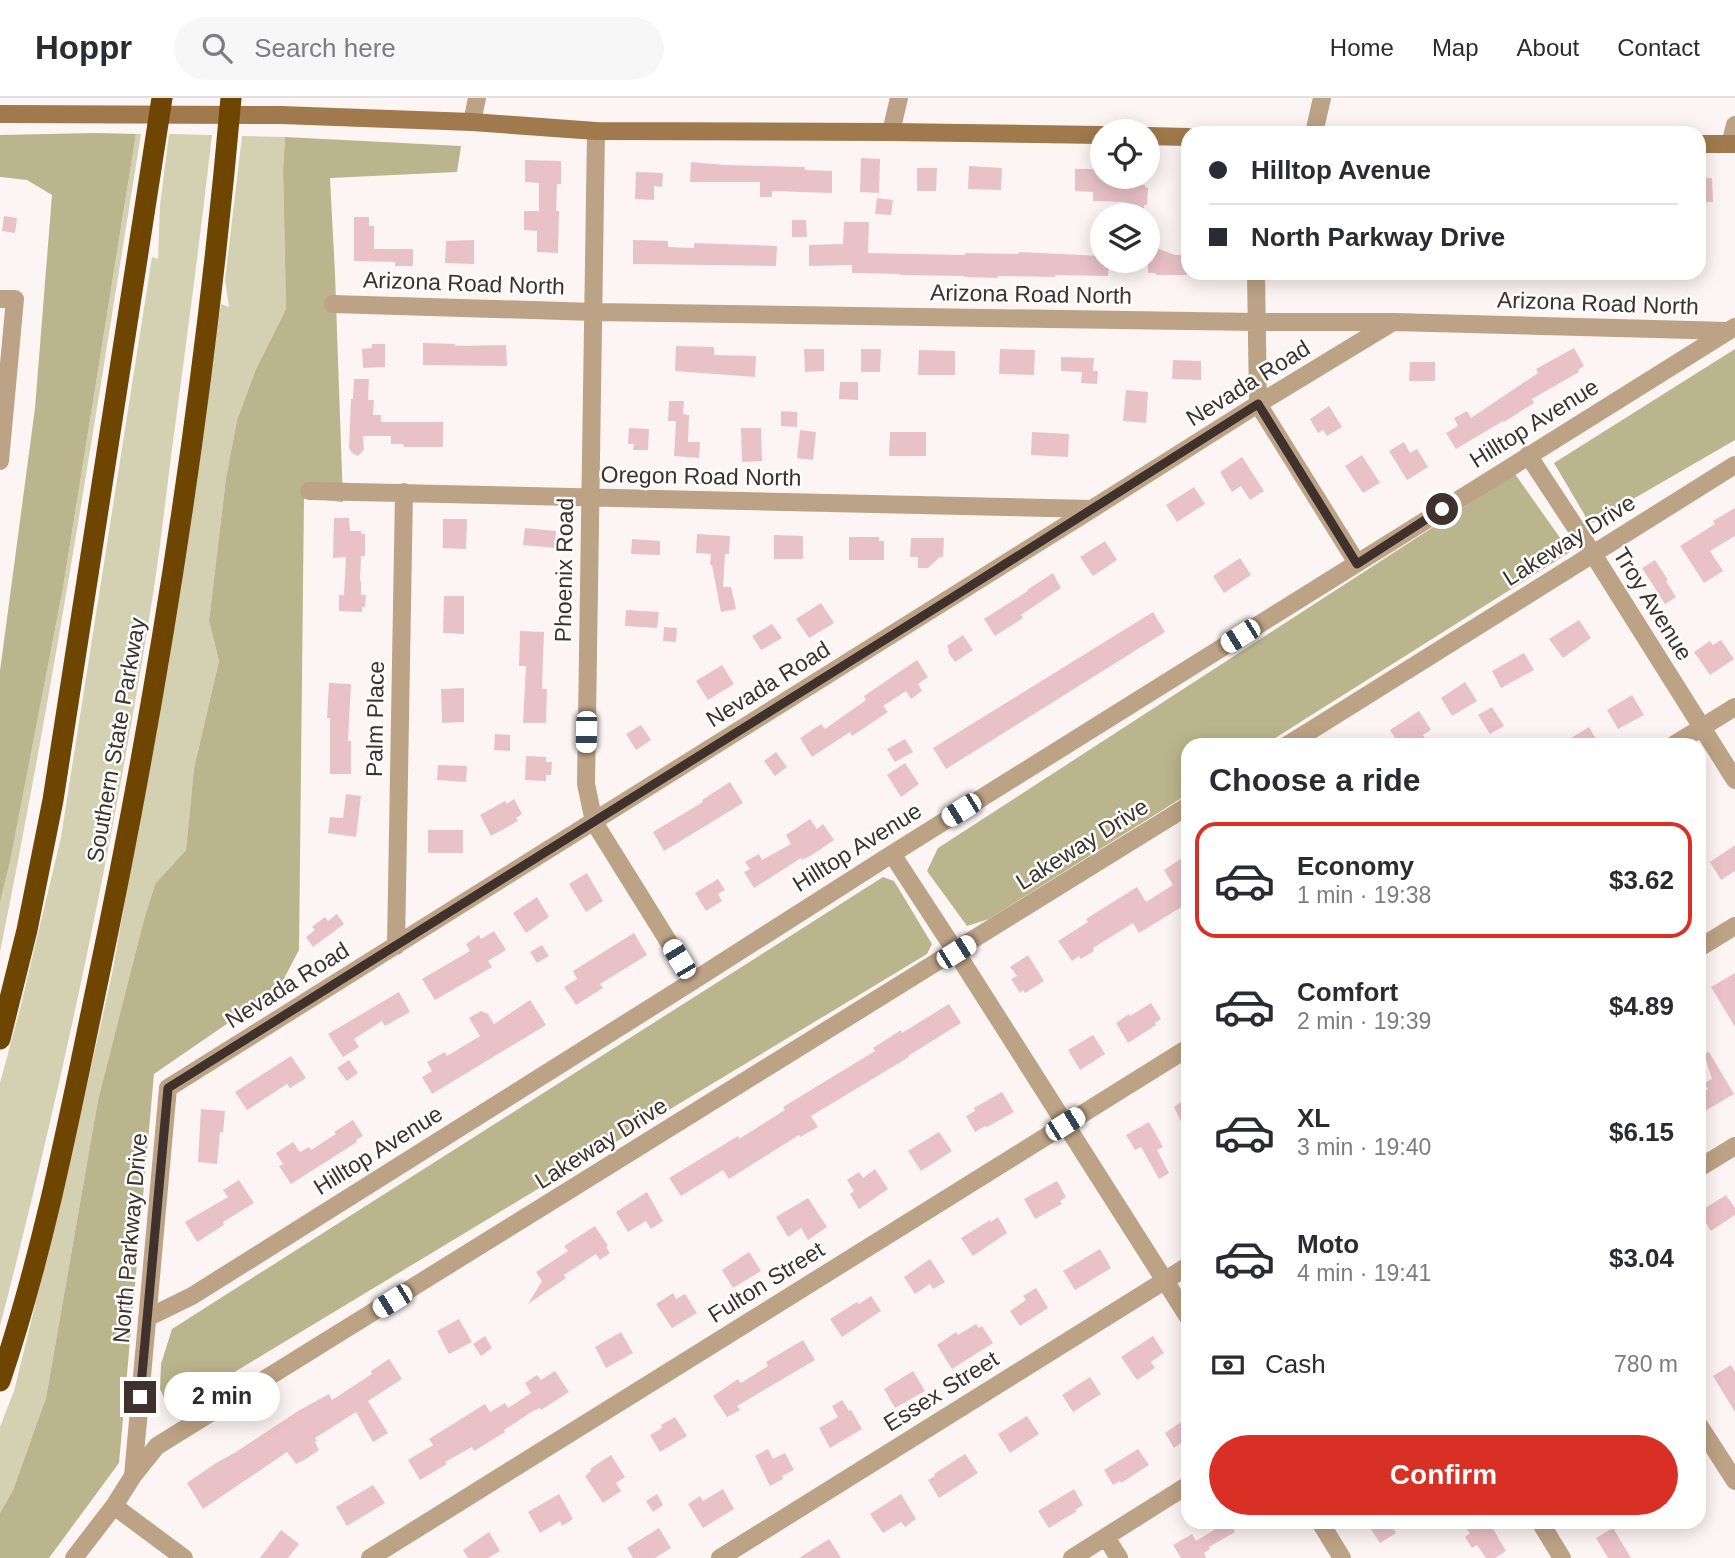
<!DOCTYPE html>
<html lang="en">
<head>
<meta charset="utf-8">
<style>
	:root { --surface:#fff; --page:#f7f7f7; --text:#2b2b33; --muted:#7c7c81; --line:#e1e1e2; --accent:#d93025 }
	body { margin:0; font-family:Helvetica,sans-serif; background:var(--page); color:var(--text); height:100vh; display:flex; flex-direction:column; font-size:26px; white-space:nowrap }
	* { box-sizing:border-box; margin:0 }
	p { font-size:23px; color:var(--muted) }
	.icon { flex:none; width:38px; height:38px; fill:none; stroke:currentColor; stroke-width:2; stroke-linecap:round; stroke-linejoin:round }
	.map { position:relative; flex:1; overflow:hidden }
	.side { position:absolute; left:1181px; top:640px; width:525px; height:791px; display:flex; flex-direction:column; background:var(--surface); border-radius:21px; box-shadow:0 4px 18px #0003 }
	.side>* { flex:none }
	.banner { position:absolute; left:1181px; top:28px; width:525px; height:154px; border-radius:21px; box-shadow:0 4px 18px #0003; display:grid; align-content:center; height:154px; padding:0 28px; background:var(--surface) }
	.buttons { position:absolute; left:1090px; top:21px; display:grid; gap:14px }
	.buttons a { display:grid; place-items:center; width:70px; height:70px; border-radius:50%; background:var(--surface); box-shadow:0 4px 18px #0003; font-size:35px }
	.end { position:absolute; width:32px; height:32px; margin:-16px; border:9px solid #3f312c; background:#fff; box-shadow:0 0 0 4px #fff }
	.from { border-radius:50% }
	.bubble { position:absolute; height:49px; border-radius:24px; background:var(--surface); box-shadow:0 4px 18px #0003; font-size:23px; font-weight:800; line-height:49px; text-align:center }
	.car { position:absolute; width:21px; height:42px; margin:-21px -10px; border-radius:9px; box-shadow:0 0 5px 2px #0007; background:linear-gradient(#fff 24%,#345 0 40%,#fff 0 76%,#345 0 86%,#fff 0) }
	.banner b { display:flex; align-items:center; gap:24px; height:66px; font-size:26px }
	.banner b+b { border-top:2px solid var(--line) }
	.banner i { width:18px; height:18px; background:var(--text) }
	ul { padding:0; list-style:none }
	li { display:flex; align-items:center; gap:21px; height:116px; margin:0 14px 10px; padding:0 14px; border:4px solid transparent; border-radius:21px }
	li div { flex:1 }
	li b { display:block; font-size:26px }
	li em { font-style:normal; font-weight:800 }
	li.current { border-color:var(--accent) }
	li>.icon { width:63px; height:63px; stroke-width:1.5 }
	h2 { padding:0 28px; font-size:32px; line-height:84px }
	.pay { display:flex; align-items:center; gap:18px; height:77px; padding:0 28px; font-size:26px }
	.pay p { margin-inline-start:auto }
	.primary-button { display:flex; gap:14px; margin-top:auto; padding:14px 28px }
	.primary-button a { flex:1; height:80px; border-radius:42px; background:var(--accent); color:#fff; font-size:28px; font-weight:800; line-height:80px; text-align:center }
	header { display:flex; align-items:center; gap:42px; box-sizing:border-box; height:98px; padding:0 35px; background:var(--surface); border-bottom:2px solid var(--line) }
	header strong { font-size:33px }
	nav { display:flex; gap:38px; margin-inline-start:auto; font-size:24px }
	.search { width:490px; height:63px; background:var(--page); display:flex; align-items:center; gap:18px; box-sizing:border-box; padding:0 24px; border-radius:38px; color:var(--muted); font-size:26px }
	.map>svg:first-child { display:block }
	.green { fill:#d4d1b3 }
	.forest { fill:#bab58c }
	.building { fill:#e9c2c7 }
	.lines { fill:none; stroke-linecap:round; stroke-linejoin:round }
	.street { stroke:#bda385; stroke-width:18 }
	.secondary { stroke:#a07a4c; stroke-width:18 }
	.highway { stroke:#6f4502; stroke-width:21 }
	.route { stroke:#3f312c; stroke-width:9 }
	.labels { text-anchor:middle; stroke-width:5; stroke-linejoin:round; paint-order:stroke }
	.street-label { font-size:23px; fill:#3f312c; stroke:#fff }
</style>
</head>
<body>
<header>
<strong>Hoppr</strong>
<div class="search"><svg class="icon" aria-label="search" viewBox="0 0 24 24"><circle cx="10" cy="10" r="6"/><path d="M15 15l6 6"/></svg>Search here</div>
<nav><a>Home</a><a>Map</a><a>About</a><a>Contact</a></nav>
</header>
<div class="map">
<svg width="1735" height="1460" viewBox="0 0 1735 1460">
	<rect width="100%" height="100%" fill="#fdf5f3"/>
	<path class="green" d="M136,36H141C97,309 55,583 0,854V803L10,761L63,490Z
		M169,36L212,37C200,142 186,247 172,351C166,397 161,444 154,490C115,738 63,985 0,1228V985L20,911L61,739L152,159L158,161L160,107Z
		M242,38L285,39L283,72L286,211L256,271L237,322L226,380L209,523L219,563L194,670L186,752L155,786L143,825L98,1002L46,1300L13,1392L0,1415V1329L14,1293L63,1094L112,876L177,509L221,206L229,209L225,182Z"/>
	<path class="forest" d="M95,35L136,36L63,490L10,763L0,804V573L35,310L52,97L27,82L0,79V37Z
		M285,39L461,48L457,74L330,80L335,176L343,404L304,400L299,852L279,890L154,976L119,1365L49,1460H0V1415L13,1392L46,1300L98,1002L143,825L155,786L186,752L194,670L219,563L209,523L226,380L237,322L256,271L286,211L283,72Z
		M1735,251V342L1590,426L1554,365Z
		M1515,376L1570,454L1264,647L1188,648V696L989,821L967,828L927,773L938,750Z
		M883,779L894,783L932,846L927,856L170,1313L160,1291L161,1266L172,1231Z"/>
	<path class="building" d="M861,60L880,61L879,95L860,94Z
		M525,62L561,63V86H557L556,113H559L558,155L537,154V133L524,132V113H539V85L525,84Z
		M691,64L725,67L805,69V72L832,73V95L772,93V99H760V84H690Z
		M969,68L1002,70L1001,92L968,91Z
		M917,70H937L936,93H917Z
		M1075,71H1102V79H1114V85L1145,87V89L1148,90L1147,107H1144V117H1125L1126,104L1093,103V94L1075,93Z
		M636,74L663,75L662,89L654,88V102L635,101Z
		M1699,80H1712L1713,104H1699Z
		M877,100L893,102L891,117L875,116Z
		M4,118L17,120L15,135L2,133Z
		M354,119H369V128H374V151H413V168H395V164L354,163Z
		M792,122H806L807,139H792Z
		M844,124H869L868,155L965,157V155L1019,156V154L1102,158V163H1109L1108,178L1055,177V179L998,178V180L964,179L965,178L900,177V176L852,175V167L809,168V147L843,146Z
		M474,142V166L445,165L446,143Z
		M633,142L668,143V149L694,150V145L777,148L776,168L633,166Z
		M1154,149L1175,157H1187V177H1156V175H1148V152H1154Z
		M423,245L455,246V248L506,247L507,268L423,267Z
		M372,246H385V269L363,270L362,251L372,250Z
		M676,248L714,249V257L756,258L755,279L675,273Z
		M1574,250L1584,268L1578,272L1579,274L1532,301L1534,305L1504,324L1503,323L1456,351L1446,335L1458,328L1454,320L1467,313L1471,320L1538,275L1536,271Z
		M804,251H824V273L805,274Z
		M861,251H881L880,274H861Z
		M1000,251L1035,252L1034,277L999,276Z
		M919,252L955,253V277H918Z
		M1061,259L1094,260L1093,273H1098L1097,286L1081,285L1082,274L1061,273Z
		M1173,262L1201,263V282L1172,281Z
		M1410,264H1435V283H1409Z
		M354,281H369L368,302H374L373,317H381V324H443V349H404L403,346H391V338H363L364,352L358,358L352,355L349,350L351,301H353Z
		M840,284H858V302L839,301Z
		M1126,292L1148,294L1146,325L1123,323Z
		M669,303H684L683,316L689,317L688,344H700L699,360L674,358L676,323H668Z
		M1329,308L1342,329L1327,338L1323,332L1318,335L1310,321Z
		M781,313L797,314V329L781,328Z
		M629,330L649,331L648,352H633L634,346H628Z
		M741,330H761L762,363L742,364Z
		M800,332L816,334L813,362L797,360Z
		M890,334H926V358H889Z
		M1032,334L1069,336L1068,359L1031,357Z
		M1404,344L1410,355L1417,351L1428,369L1407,382L1389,353Z
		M1362,357L1380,385L1363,395L1345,368Z
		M1242,359L1264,393L1250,402L1241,388L1232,394L1220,374Z
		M1194,389L1205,406L1177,424L1166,407Z
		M1735,410V438L1710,453L1723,473L1704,485L1680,448L1715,426L1713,423Z
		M334,420H349L350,433H361V436H365V458H361L360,483H361V497H366L365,509H362V514L339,513V497H344L346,459L333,460Z
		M443,421H467L466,451L443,450Z
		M525,430L556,433L555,450L523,447Z
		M697,436L730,438L729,456H725L723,489H731L736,511L721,514L712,467H710L711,456L696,455Z
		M774,437L803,438V461H774Z
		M849,439H879V443H884V462H849Z
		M911,440H944L943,459H940L928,470H918V459H910Z
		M632,441L660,443V457L631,456Z
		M1105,443L1117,462L1093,478L1080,459Z
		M1240,460L1251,477L1224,495L1213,478Z
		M1655,462L1668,482L1666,483L1676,499L1665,506L1642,470Z
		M1053,475L1061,490L1021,517L1023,520L995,538L984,521L1028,493L1027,492Z
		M444,498H464V536L443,535Z
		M821,505L834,525L809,540L796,521Z
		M626,512L659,514L657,530L625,528Z
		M1153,514L1165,534L946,671L933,650Z
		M1579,522L1591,540L1563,560L1549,541Z
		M772,526L782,540L761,552L752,538Z
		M664,529L677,530L676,544L663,543Z
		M520,533L544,534L542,591H547L546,625H523L526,568H519Z
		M963,537L973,552L955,564L948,554L949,552L947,548Z
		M1721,542L1734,561L1710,577L1694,554L1710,543L1713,547Z
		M1524,555L1534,572L1501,590L1492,573Z
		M917,562L928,579L918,586L922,593L911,601L906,593L883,608L888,614L852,638L850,634L812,659L800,640L821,626L825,631L866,602L864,598Z
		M722,567L734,586L708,602L696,583Z
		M1465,584L1477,603L1452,618L1441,600Z
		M329,585L351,586L348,643H351V676H330V620H327Z
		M464,590V624L442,625L441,591Z
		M1632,597L1644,617L1618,631L1607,612Z
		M1492,609L1504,628L1490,636L1478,617Z
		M1419,613L1431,632L1423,637L1426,642L1417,648H1400L1390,632Z
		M641,627L651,642L636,652L626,636Z
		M1589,629L1600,648H1558Z
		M495,636L510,637V653L494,652Z
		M905,641L913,654L895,664L887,651Z
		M776,654L787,669L775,678L764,663Z
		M526,658L546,659V664H552L551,677H546V683L525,682Z
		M905,665L919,686L901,699L887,677Z
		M438,667L467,668L466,684L437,682Z
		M730,684L743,705L664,753L653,734L703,704L702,702Z
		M346,696L361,698L356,739L328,735L330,719L343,720Z
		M514,701L522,716L516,720L518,723L491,738L480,717L505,703L507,706Z
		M810,721L817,731L823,726L834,742L812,757L802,762L801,760L754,790L744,774L750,771L745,764L759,756L762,762L791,746L786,737Z
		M428,732H463V755H428Z
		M1735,747V773L1721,782L1710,764Z
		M1182,760L1188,770V805L1139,835L1133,825L1093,850L1094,853L1081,861L1079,858L1072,863L1058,843L1088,824L1086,821L1137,789L1146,804L1173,787L1164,772Z
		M587,775L603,803L586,814L569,786Z
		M718,781L725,792L718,796L722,803L706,813L695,795Z
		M537,799L549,819L526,835L513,815Z
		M337,816L344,826L313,849L306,839L315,832L312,829L325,819L328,823Z
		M494,833L506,852L488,863L492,869L435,902L422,881L470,853L466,846L479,837L481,841Z
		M634,835L647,857L600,886L603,890L576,907L564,889L577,881L573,873Z
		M542,847L549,858L537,865L530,854Z
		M1028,857L1044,883L1025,895L1023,892L1020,895L1011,881L1017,878L1010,869Z
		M1735,875V929L1711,889Z
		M399,894L410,914L385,928L382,923L354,941L359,949L343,959L328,936Z
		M530,902L546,927L432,996L422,979L432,973L427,964L445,954L447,958L480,938L469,920L481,913L488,916L494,926Z
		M1151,905L1161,921L1155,925L1156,927L1128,945L1116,925L1129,916L1130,918Z
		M949,906L961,925L908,958L909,959L811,1018L818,1029L800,1039L799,1037L729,1081L723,1072L681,1098L669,1080L738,1038L739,1041L785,1012L783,1009L875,953L873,950L901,932L902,935Z
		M1093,937L1105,956L1080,972L1068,952Z
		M1709,954L1734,996L1705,1013L1699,1004V996L1708,991L1704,985L1712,981L1704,956Z
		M291,958L306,980L290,990L287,986L247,1012L235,994Z
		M349,962L358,975L347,983L337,970Z
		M1002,994L1014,1014L987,1029L985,1028L975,1034L966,1018L975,1013L974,1010Z
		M1188,999V1038L1174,1009Z
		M201,1011L225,1013L223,1035L220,1034L217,1066L198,1064Z
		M353,1022L363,1038L356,1042L357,1044L291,1086L279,1068L283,1066L276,1055L293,1044L300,1054L309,1049L311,1052L336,1036L334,1034Z
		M1149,1024L1163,1049L1157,1052L1169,1075L1159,1081L1141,1049L1135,1052L1126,1037Z
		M939,1034L952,1053L921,1073L908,1053Z
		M875,1071L888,1091L859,1111L850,1096L854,1093L847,1082L859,1074L863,1080Z
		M239,1082L254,1105L223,1124L224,1127L197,1144L185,1124L228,1099L223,1092Z
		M1057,1083L1066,1099L1060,1103L1062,1106L1035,1121L1024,1101Z
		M647,1094L663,1123L651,1131L646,1123L628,1134L616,1114Z
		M1726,1097L1735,1110V1117L1711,1133L1699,1114Z
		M808,1100L827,1129L808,1142L801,1130L788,1139L776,1119Z
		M998,1119L1007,1135L973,1158L961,1140L990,1122L991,1124Z
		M595,1128L608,1148L606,1149L610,1155L600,1162L596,1156L564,1177L566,1180L528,1206L542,1183L536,1174L568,1153L564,1148Z
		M1100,1151L1111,1170L1075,1192L1063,1173Z
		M749,1154L761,1173L733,1190L722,1172Z
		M930,1161L945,1184L933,1191L930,1186L915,1196L904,1179Z
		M1036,1190L1048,1210L1020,1228L1010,1213L1026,1202L1023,1198Z
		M673,1195L676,1201L685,1196L697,1215L672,1230L656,1206Z
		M871,1198L881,1213L842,1239L830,1221L857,1204L859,1206Z
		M459,1221L472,1244L449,1256L437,1233Z
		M976,1226L979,1230L982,1228L993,1245L952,1271L937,1247L956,1234L958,1237Z
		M621,1234L633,1255L606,1270L595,1249Z
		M485,1238L492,1250L481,1258L473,1246Z
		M1153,1238L1164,1255L1151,1264L1155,1270L1137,1282L1121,1259Z
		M803,1242L815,1262L737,1308L740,1312L727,1319L713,1298L738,1281L741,1285L768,1268L766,1264Z
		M389,1261L402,1281L368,1303L388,1335L373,1344L356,1314L315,1340L317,1343L315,1344L319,1352L306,1361L296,1366L287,1354L203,1411L187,1385L216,1365L236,1354L298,1313L329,1296L332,1302L372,1276L371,1273Z
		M1731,1267L1735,1274V1314L1713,1278Z
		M555,1273L569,1294L541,1312L540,1310L533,1313L504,1332L505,1334L474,1353L472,1349L445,1364L447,1366L420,1382L408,1362L433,1347L429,1341L485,1306L490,1314L505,1305L508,1310L531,1295L525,1285L537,1277L541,1282Z
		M913,1273L925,1293L895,1310L884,1291Z
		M1090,1279L1101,1296L1073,1314L1062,1297Z
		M842,1302L849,1313L851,1312L862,1331L830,1350L819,1330L838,1319L832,1308Z
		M1027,1318L1039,1336L1010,1355L998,1336Z
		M675,1319L687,1338L660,1354L650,1337L662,1330L661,1327Z
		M1188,1319V1340L1174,1350L1165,1335Z
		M768,1351L773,1361L785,1355L794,1372L782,1378L783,1381L770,1388L755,1358Z
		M1138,1351L1149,1367L1121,1385L1120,1383L1113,1387L1104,1372Z
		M965,1356L978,1375L939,1400L928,1382L935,1378L934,1376Z
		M611,1357L625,1379L616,1385L621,1393L603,1405L585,1378L591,1373L590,1371Z
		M373,1387L385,1405L347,1428L336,1409Z
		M723,1391L734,1411L703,1430L688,1406L700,1398L703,1403Z
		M1074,1391L1083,1407L1075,1412L1077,1413L1049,1430L1038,1413Z
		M559,1396L573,1421L562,1428L560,1423L540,1435L528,1414Z
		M657,1396L663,1407L653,1414L646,1403Z
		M901,1396L916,1421L905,1429L901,1424L883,1435L870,1416Z
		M1227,1424H1229L1235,1434L1209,1449L1210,1451L1204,1455L1206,1460H1181L1173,1447L1192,1436L1196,1443Z
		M1366,1424H1389L1396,1435L1380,1445Z
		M1478,1424H1489L1506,1453L1495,1460H1486L1477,1447L1472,1450L1465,1439L1470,1435L1467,1432Z
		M659,1430L671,1450L655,1460H633L627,1450Z
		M1613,1430L1631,1460H1608L1596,1440Z
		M281,1432L299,1446L288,1460H260Z
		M489,1434L500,1453L488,1460H468L463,1452Z
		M829,1441L841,1460H799Z"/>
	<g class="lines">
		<path class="street" d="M472,24L477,0
			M596,33L586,686L594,724L693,883
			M891,34L899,0
			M1314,35L1322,0
			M1730,46L1735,27
			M1256,175L1258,306L1357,465
			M0,201H15L0,363
			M333,206L594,214L1256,224H1393L1728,233
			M1528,357L1593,456L1735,682
			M309,393L1092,411
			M1286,648L1735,367
			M1672,648L1735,609
			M892,756L956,854L1188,1219
			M396,848L404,394
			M1699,850L1735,828
			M1699,1070L1735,1048
			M147,1220L192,1198L693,883L892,756L1735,229
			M1699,1327L1735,1383
			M133,1378L168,990L1092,411L1258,306L1393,224
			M114,1408L184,1460
			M1320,1424L1342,1460
			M1540,1424L1562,1460
			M1106,1439L1119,1460
			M74,1460L114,1408L133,1378L157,1348L1188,708
			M370,1460L1188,950
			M720,1460L1188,1168
			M1072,1460L1188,1387"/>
		<path class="secondary" d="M0,16L281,17L472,24L596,33L891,34L1102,37
			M1148,38L1188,39
			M1699,46H1735"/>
		<path class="highway" d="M0,941L27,832L53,702L162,0
			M0,1283C44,1153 70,1016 98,882C159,591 205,296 231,0"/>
	</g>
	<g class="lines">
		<path class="route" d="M140,1299L168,990L950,501L1258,306L1357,466L1442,411"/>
	</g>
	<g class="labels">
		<g class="street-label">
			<text transform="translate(464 185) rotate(2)" y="8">Arizona Road North</text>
			<text transform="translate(1031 196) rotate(1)" y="8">Arizona Road North</text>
			<text transform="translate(1598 205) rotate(2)" y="8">Arizona Road North</text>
			<text transform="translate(1248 285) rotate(-32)" y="8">Nevada Road</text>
			<text transform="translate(1534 325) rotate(-32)" y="8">Hilltop Avenue</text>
			<text transform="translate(701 378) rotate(1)" y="8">Oregon Road North</text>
			<text transform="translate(1569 442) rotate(-32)" y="8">Lakeway Drive</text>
			<text transform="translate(564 472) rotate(-89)" y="8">Phoenix Road</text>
			<text transform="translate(1653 506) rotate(58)" y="8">Troy Avenue</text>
			<text transform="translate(768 586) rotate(-32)" y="8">Nevada Road</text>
			<text transform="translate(375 621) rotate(-89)" y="8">Palm Place</text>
			<text transform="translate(116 642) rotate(-80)" y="8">Southern State Parkway</text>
			<text transform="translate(1082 746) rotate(-32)" y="8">Lakeway Drive</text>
			<text transform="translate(857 749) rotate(-32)" y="8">Hilltop Avenue</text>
			<text transform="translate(287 887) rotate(-32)" y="8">Nevada Road</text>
			<text transform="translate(601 1045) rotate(-32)" y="8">Lakeway Drive</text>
			<text transform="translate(378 1052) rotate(-32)" y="8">Hilltop Avenue</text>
			<text transform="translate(130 1140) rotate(-85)" y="8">North Parkway Drive</text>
			<text transform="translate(766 1184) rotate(-32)" y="8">Fulton Street</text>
			<text transform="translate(941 1293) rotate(-32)" y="8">Essex Street</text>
		</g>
	</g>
</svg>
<div class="buttons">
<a><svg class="icon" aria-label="locate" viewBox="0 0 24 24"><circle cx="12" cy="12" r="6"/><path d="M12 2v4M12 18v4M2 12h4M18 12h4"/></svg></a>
<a><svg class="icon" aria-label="layers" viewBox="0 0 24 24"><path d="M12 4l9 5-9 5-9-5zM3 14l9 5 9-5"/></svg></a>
</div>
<i class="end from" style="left:1442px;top:411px"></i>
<i class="end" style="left:140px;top:1299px"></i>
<div class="bubble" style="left:164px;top:1274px;width:116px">2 min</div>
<i class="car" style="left:1240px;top:538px;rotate:238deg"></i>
<i class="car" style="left:586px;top:634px;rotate:181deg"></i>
<i class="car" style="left:961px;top:712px;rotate:238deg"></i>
<i class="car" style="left:956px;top:854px;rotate:58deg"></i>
<i class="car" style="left:679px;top:861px;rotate:329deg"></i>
<i class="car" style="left:1065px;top:1026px;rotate:58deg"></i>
<i class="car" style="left:392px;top:1203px;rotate:238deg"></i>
<div class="banner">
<b><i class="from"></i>Hilltop Avenue</b>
<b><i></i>North Parkway Drive</b>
</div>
<section class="side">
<h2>Choose a ride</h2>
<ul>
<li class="current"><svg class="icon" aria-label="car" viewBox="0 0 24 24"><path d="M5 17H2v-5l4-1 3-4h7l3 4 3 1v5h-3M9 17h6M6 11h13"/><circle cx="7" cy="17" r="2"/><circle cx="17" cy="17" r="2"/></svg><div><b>Economy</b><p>1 min · 19:38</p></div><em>$3.62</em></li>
<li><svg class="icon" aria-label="car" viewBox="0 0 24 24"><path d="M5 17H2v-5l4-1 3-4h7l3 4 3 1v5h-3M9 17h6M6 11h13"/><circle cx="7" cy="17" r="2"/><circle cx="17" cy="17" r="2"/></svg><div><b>Comfort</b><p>2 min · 19:39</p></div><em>$4.89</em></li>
<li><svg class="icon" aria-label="car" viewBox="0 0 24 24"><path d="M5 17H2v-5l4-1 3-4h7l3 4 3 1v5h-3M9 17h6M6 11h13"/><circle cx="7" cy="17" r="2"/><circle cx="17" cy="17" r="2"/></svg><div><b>XL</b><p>3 min · 19:40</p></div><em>$6.15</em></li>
<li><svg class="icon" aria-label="car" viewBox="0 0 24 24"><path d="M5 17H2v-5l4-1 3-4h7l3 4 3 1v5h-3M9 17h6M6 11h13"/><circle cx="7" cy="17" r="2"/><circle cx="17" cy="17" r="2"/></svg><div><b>Moto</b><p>4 min · 19:41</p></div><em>$3.04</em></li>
</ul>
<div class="pay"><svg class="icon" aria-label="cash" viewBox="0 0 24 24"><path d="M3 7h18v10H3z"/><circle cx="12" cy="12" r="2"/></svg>Cash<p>780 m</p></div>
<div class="primary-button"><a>Confirm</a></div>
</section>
</div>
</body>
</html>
